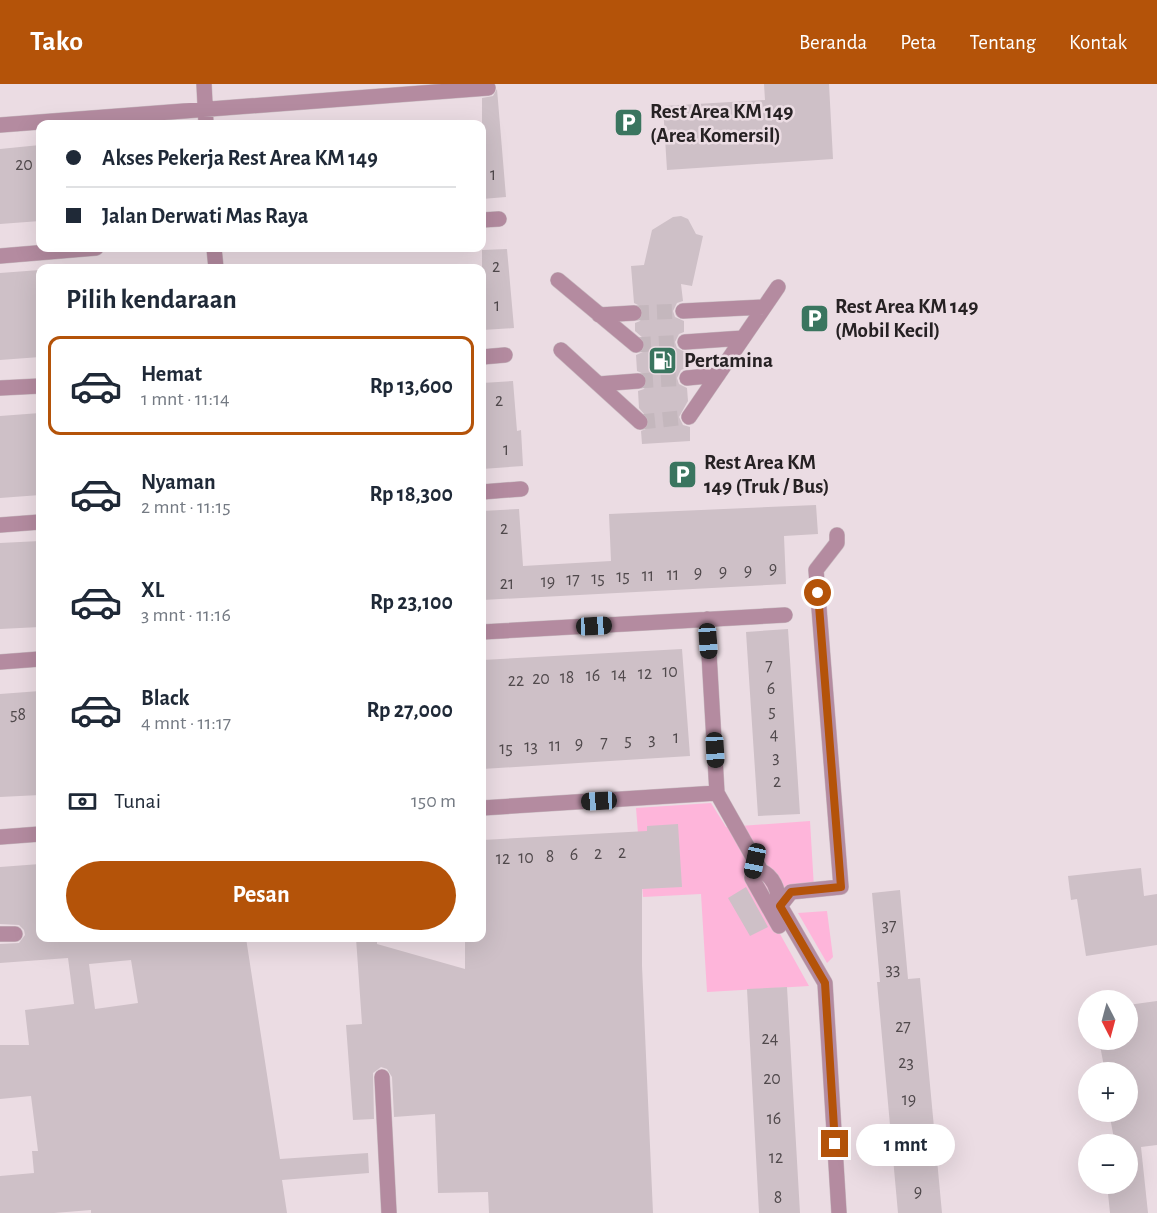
<!DOCTYPE html>
<html lang="id">
<head>
<meta charset="utf-8">
<style>
	:root { --surface:#fff; --page:#f6f6f7; --text:#1f2937; --muted:#747a83; --line:#e0e1e3; --accent:#b45309 }
	body { margin:0; font-family:"Alegreya Sans",sans-serif; background:var(--page); color:var(--text); height:100vh; display:flex; flex-direction:column; font-size:22px; white-space:nowrap }
	* { box-sizing:border-box; margin:0 }
	p { font-size:20px; color:var(--muted) }
	.icon { flex:none; width:33px; height:33px; fill:none; stroke:currentColor; stroke-width:2; stroke-linecap:round; stroke-linejoin:round }
	.map { position:relative; flex:1; overflow:hidden }
	.details { position:absolute; left:36px; top:180px; width:450px; height:678px; display:flex; flex-direction:column; background:var(--surface); border-radius:12px; box-shadow:0 6px 24px #0002 }
	.details>* { flex:none }
	.top-card { position:absolute; left:36px; top:36px; width:450px; height:132px; border-radius:12px; box-shadow:0 6px 24px #0002; display:grid; align-content:center; height:132px; padding:0 30px; background:var(--surface) }
	.needle { width:39px; rotate:174deg }
	.fabs { position:absolute; left:1078px; top:906px; display:grid; gap:12px }
	.fabs a { display:grid; place-items:center; width:60px; height:60px; border-radius:50%; background:var(--surface); box-shadow:0 6px 24px #0002; font-size:30px }
	.end { position:absolute; width:27px; height:27px; margin:-14px; border:8px solid #b45309; background:#fff; box-shadow:0 0 0 3px #fff }
	.from { border-radius:50% }
	.bubble { position:absolute; height:42px; border-radius:21px; background:var(--surface); box-shadow:0 6px 24px #0002; font-size:20px; font-weight:700; line-height:42px; text-align:center }
	.car { position:absolute; width:18px; height:36px; margin:-18px -9px; border-radius:8px; box-shadow:0 0 4px 2px #0007; background:linear-gradient(#222 24%,#8ab4d8 0 40%,#222 0 76%,#8ab4d8 0 86%,#222 0) }
	.top-card b { display:flex; align-items:center; gap:21px; height:57px; font-size:22px }
	.top-card b+b { border-top:2px solid var(--line) }
	.top-card i { width:15px; height:15px; background:var(--text) }
	ul { padding:0; list-style:none }
	li { display:flex; align-items:center; gap:18px; height:99px; margin:0 12px 9px; padding:0 18px; border:3px solid transparent; border-radius:12px }
	li div { flex:1 }
	li b { display:block; font-size:22px }
	li em { font-style:normal; font-weight:700 }
	li.on { border-color:var(--accent) }
	li>.icon { width:54px; height:54px; stroke-width:1.5 }
	h2 { padding:0 30px; font-size:27px; line-height:72px }
	.pay { display:flex; align-items:center; gap:15px; height:66px; padding:0 30px; font-size:22px }
	.pay p { margin-inline-start:auto }
	.primary-button { display:flex; gap:12px; margin-top:auto; padding:12px 30px }
	.primary-button a { flex:1; height:69px; border-radius:36px; background:var(--accent); color:#fff; font-size:24px; font-weight:700; line-height:69px; text-align:center }
	header { display:flex; align-items:center; gap:36px; box-sizing:border-box; height:84px; padding:0 30px; background:var(--accent); color:#fff }
	header strong { font-size:28px }
	nav { display:flex; gap:33px; margin-inline-start:auto; font-size:21px }
	.map>svg:first-child { display:block }
	.grass { fill:#feb5da }
	.building { fill:#cec0c7; fill-rule:evenodd }
	.lines { fill:none; stroke-linecap:round; stroke-linejoin:round }
	.minor-tunnel { stroke:#c4b7bd; stroke-width:15; stroke-dasharray:15 8; stroke-linecap:butt }
	.minor-casing { stroke:#c8bac0; stroke-width:16 }
	.minor { stroke:#b48ba0; stroke-width:15 }
	.route { stroke:#b45309; stroke-width:8 }
	.labels { text-anchor:middle; stroke-width:5; stroke-linejoin:round; paint-order:stroke }
	.number-label { font-size:18px; fill:#50494c }
	.poi-label { font-size:21px; font-weight:bold; fill:#262123; stroke:#ebdce3; text-anchor:start }
</style>
</head>
<body>
<header>
<strong>Tako</strong>
<nav><a>Beranda</a><a>Peta</a><a>Tentang</a><a>Kontak</a></nav>
</header>
<div class="map">
<svg width="1157" height="1129" viewBox="0 0 1157 1129">
	<rect width="100%" height="100%" fill="#ebdce3"/>
	<path class="grass" d="M711,719L726,743L810,737L814,804L790,806L770,832L809,902L707,908L701,810L643,813L636,724Z
		M827,827L833,873L827,879L798,829Z"/>
	<path class="building" d="M764,0H829L833,75L667,86L663,22L765,16Z
		M497,5L506,113L482,115V14L493,12Z
		M40,61V137L0,140V65Z
		M681,132L688,135L696,150L703,152L692,202L681,200L683,217L677,219L673,227L675,233L684,237V248L679,250L675,258L677,264L685,268L686,284L681,286L677,294L679,300L687,304L688,317L679,333L683,341L690,343V357L642,360L641,347L648,344L649,336L639,324L638,307L644,305L648,297L646,291L637,287L636,271L643,268L646,262L643,254L635,247V239L640,237L644,229L642,223L634,219L631,182L644,181L652,146L673,133Z
		M507,165L514,244L482,246V166Z
		M40,186V273L0,276V189Z
		M513,297L517,347L521,346L523,382L482,385V299Z
		M40,329V411L0,414V332Z
		M816,421L818,450L784,452L786,500L482,516V427L519,425L523,482L611,477L609,430Z
		M40,457V543L0,545V459Z
		M788,545L800,730L758,732L746,548Z
		M682,565L690,672L482,685V576Z
		M40,607V711L0,713V610Z
		M678,740L682,803L642,805V882L653,1129H489L488,1108L438,1109L435,1030L394,1033L392,993L387,985L381,983L373,989L374,1035L353,1036L346,941L362,940L356,854H377V860L465,885V854H482V756L647,747V742Z
		M40,780V854H246L280,1075L368,1069L369,1089L282,1096L287,1129H91V1126L54,1129H0V1092L34,1089L32,1067H38L31,1012L0,1015V961H29L25,926L74,920L68,874L0,879V860L19,859L25,851L24,846L19,841L0,840V783ZM131,876L138,919L95,925L89,880Z
		M1141,784L1144,812L1157,810V861L1086,872L1077,815L1071,816L1068,792Z
		M746,803L768,843L750,852L728,814Z
		M900,806L908,895L920,894L942,1129H898L877,898H880L872,809Z
		M787,903L800,1129H759L747,905Z
		M1157,917V1061L1141,1063L1148,1129H1110L1107,1100H1128V1060H1115L1109,1028H1128V988H1105L1099,956H1128V921Z"/>
	<g class="lines">
		<path class="minor-tunnel" d="M634,229L683,227
			M636,261L685,258
			M638,297L687,294
			M640,338L689,333"/>
		<defs>
			<path id="minor" d="M204,0L206,40
				M0,41L488,4
				M482,136L499,135
				M214,164L216,184
				M0,172L96,164
				M558,196L636,261
				M683,227L764,223
				M599,231L634,229
				M685,258L743,254
				M561,266L640,338
				M482,273L505,271
				M687,294L718,291
				M599,300L638,297
				M0,304L40,302
				M689,333L778,203
				M482,408L521,405
				M0,441L40,438
				M707,535L717,709L761,787C773,792 779,806 778,818
				M482,548L785,531
				M0,578L40,575
				M482,724L717,709
				M0,753L40,750
				M755,777L752,794L779,842
				M778,818L825,899L839,1129
				M780,822L791,808L841,803L816,486L837,459V451
				M0,850H15
				M382,993L389,1129"/>
		</defs>
		<use href="#minor" class="minor-casing"/>
		<use href="#minor" class="minor"/>
	</g>
	<g class="lines">
		<path class="route" d="M818,509L841,803L791,808L780,822L825,899L835,1060"/>
	</g>
	<defs>
		<symbol id="parking-square" viewBox="-11 -11 22 22"><rect x="-9" y="-9" width="18" height="18" rx="4" fill="#3a755f" stroke="#ebdce3"/><path d="M-3.5-5.5H1a3.5 3.5 0 0 1 0 7H-1V5.5H-3.5ZM-1-3.4V-.6H.8a1.4 1.4 0 0 0 0-2.8Z" fill="#fff"/></symbol>
		<symbol id="fuel-square" viewBox="-11 -11 22 22"><rect x="-9" y="-9" width="18" height="18" rx="4" fill="#3a755f" stroke="#ebdce3"/><path d="M-5.5-6h7V0h2V4h1.3V-2.5L3-4.5l.8-.8L6-3V5H2.5V1h-1V6h-7ZM-4.2-4.7v3.2H.2V-4.7Z" fill="#fff"/></symbol>
	</defs>
	<g fill-rule="evenodd">
		<use href="#parking-square" x="612" y="22" width="33" height="33"/>
		<use href="#parking-square" x="798" y="218" width="33" height="33"/>
		<use href="#fuel-square" x="646" y="260" width="33" height="33"/>
		<use href="#parking-square" x="666" y="374" width="33" height="33"/>
	</g>
	<g class="labels">
		<g class="number-label">
			<text x="24" y="86">20</text>
			<text x="493" y="96">1</text>
			<text x="496" y="188">2</text>
			<text x="497" y="227">1</text>
			<text x="499" y="322">2</text>
			<text x="506" y="371">1</text>
			<text x="504" y="450">2</text>
			<text x="773" y="490">9</text>
			<text x="748" y="492">9</text>
			<text x="723" y="493">9</text>
			<text x="698" y="494">9</text>
			<text x="673" y="496">11</text>
			<text x="648" y="497">11</text>
			<text x="623" y="498">15</text>
			<text x="598" y="500">15</text>
			<text x="573" y="501">17</text>
			<text x="548" y="503">19</text>
			<text x="507" y="505">21</text>
			<text x="769" y="587">7</text>
			<text x="670" y="593">10</text>
			<text x="645" y="595">12</text>
			<text x="619" y="596">14</text>
			<text x="593" y="597">16</text>
			<text x="567" y="599">18</text>
			<text x="541" y="600">20</text>
			<text x="516" y="602">22</text>
			<text x="771" y="610">6</text>
			<text x="772" y="633">5</text>
			<text x="18" y="636">58</text>
			<text x="774" y="656">4</text>
			<text x="676" y="659">1</text>
			<text x="652" y="661">3</text>
			<text x="628" y="662">5</text>
			<text x="604" y="664">7</text>
			<text x="579" y="665">9</text>
			<text x="555" y="667">11</text>
			<text x="531" y="668">13</text>
			<text x="506" y="670">15</text>
			<text x="776" y="679">3</text>
			<text x="777" y="703">2</text>
			<text x="622" y="774">2</text>
			<text x="598" y="775">2</text>
			<text x="574" y="776">6</text>
			<text x="550" y="778">8</text>
			<text x="526" y="779">10</text>
			<text x="503" y="780">12</text>
			<text x="889" y="847">37</text>
			<text x="893" y="891">33</text>
			<text x="903" y="948">27</text>
			<text x="770" y="960">24</text>
			<text x="906" y="984">23</text>
			<text x="772" y="1000">20</text>
			<text x="909" y="1021">19</text>
			<text x="774" y="1040">16</text>
			<text x="776" y="1079">12</text>
			<text x="918" y="1113">9</text>
			<text x="778" y="1119">8</text>
		</g>
		<g class="poi-label">
			<text x="650" y="34">Rest Area KM 149<tspan x="650" dy="24">(Area Komersil)</tspan></text>
			<text x="835" y="229">Rest Area KM 149<tspan x="835" dy="24">(Mobil Kecil)</tspan></text>
			<text x="684" y="283">Pertamina</text>
			<text x="704" y="385">Rest Area KM<tspan x="704" dy="24">149 (Truk / Bus)</tspan></text>
		</g>
	</g>
</svg>
<div class="fabs">
<a><svg class="needle" viewBox="-14 -14 28 28"><path d="M0-13l5 13h-10z" fill="#e53935"/><path d="M0 13l5-13h-10z" fill="#747a83"/></svg></a>
<a>+</a>
<a>−</a>
</div>
<i class="end from" style="left:818px;top:509px"></i>
<i class="end" style="left:835px;top:1060px"></i>
<div class="bubble" style="left:856px;top:1040px;width:99px">1 mnt</div>
<i class="car" style="left:594px;top:542px;rotate:87deg"></i>
<i class="car" style="left:708px;top:557px;rotate:176deg"></i>
<i class="car" style="left:715px;top:666px;rotate:177deg"></i>
<i class="car" style="left:599px;top:717px;rotate:267deg"></i>
<i class="car" style="left:755px;top:777px;rotate:192deg"></i>
<div class="top-card">
<b><i class="from"></i>Akses Pekerja Rest Area KM 149</b>
<b><i></i>Jalan Derwati Mas Raya</b>
</div>
<section class="details">
<h2>Pilih kendaraan</h2>
<ul>
<li class="on"><svg class="icon" aria-label="car" viewBox="0 0 24 24"><path d="M5 17H2v-5l4-1 3-4h7l3 4 3 1v5h-3M9 17h6M6 11h13"/><circle cx="7" cy="17" r="2"/><circle cx="17" cy="17" r="2"/></svg><div><b>Hemat</b><p>1 mnt · 11:14</p></div><em>Rp 13,600</em></li>
<li><svg class="icon" aria-label="car" viewBox="0 0 24 24"><path d="M5 17H2v-5l4-1 3-4h7l3 4 3 1v5h-3M9 17h6M6 11h13"/><circle cx="7" cy="17" r="2"/><circle cx="17" cy="17" r="2"/></svg><div><b>Nyaman</b><p>2 mnt · 11:15</p></div><em>Rp 18,300</em></li>
<li><svg class="icon" aria-label="car" viewBox="0 0 24 24"><path d="M5 17H2v-5l4-1 3-4h7l3 4 3 1v5h-3M9 17h6M6 11h13"/><circle cx="7" cy="17" r="2"/><circle cx="17" cy="17" r="2"/></svg><div><b>XL</b><p>3 mnt · 11:16</p></div><em>Rp 23,100</em></li>
<li><svg class="icon" aria-label="car" viewBox="0 0 24 24"><path d="M5 17H2v-5l4-1 3-4h7l3 4 3 1v5h-3M9 17h6M6 11h13"/><circle cx="7" cy="17" r="2"/><circle cx="17" cy="17" r="2"/></svg><div><b>Black</b><p>4 mnt · 11:17</p></div><em>Rp 27,000</em></li>
</ul>
<div class="pay"><svg class="icon" aria-label="cash" viewBox="0 0 24 24"><path d="M3 7h18v10H3z"/><circle cx="12" cy="12" r="2"/></svg>Tunai<p>150 m</p></div>
<div class="primary-button"><a>Pesan</a></div>
</section>
</div>
</body>
</html>
